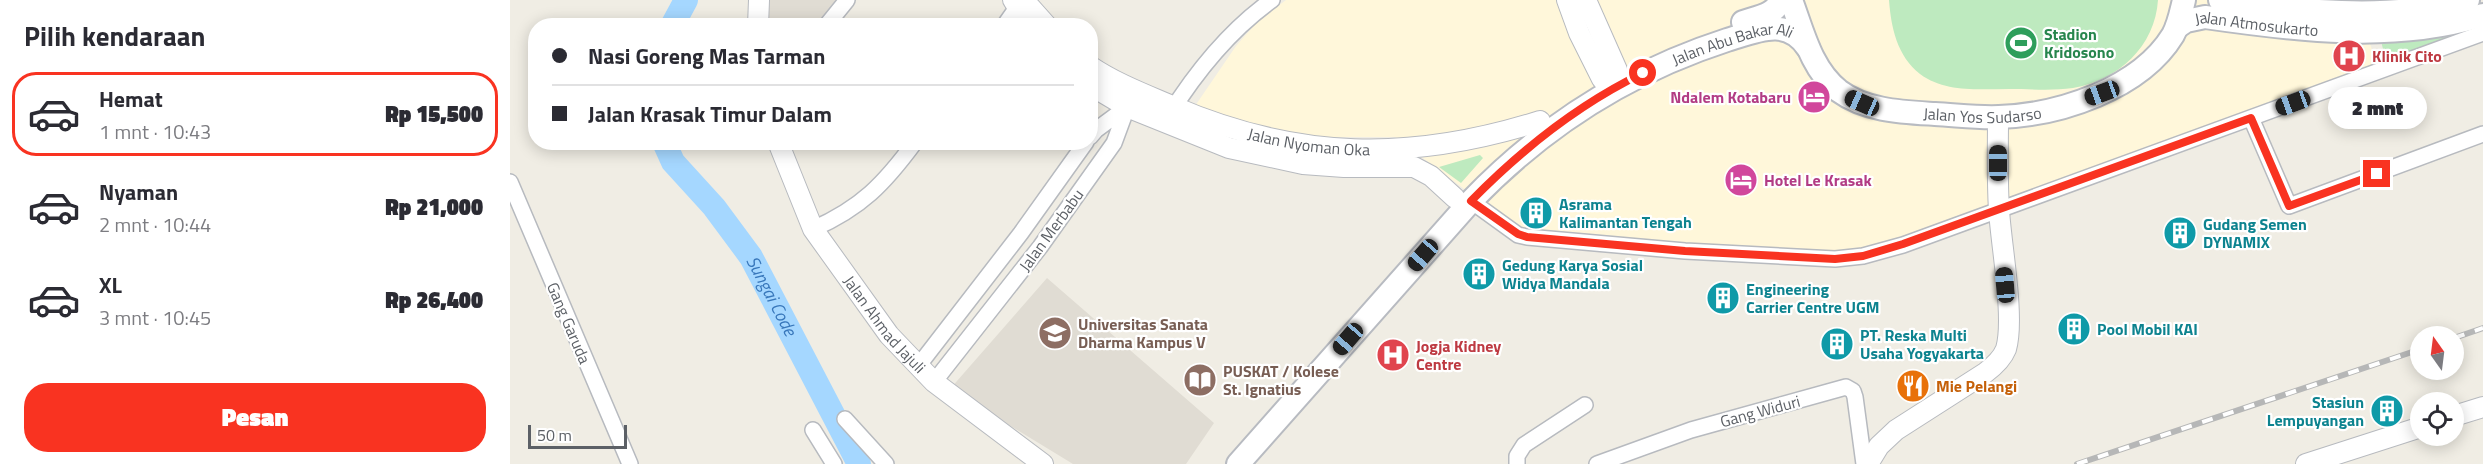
<!DOCTYPE html>
<html lang="id">
<head>
<meta charset="utf-8">
<style>
	:root { --surface:#fff; --page:#f2f2f3; --text:#2b2b33; --muted:#7c7c81; --line:#e1e1e2; --accent:#f93321 }
	body { margin:0; font-family:"Titillium Web",sans-serif; background:var(--page); color:var(--text); height:100vh; display:flex; flex-direction:column; font-size:22px; white-space:nowrap }
	* { box-sizing:border-box; margin:0 }
	p { font-size:20px; color:var(--muted) }
	.icon { flex:none; width:33px; height:33px; fill:none; stroke:currentColor; stroke-width:2; stroke-linecap:round; stroke-linejoin:round }
	.map { position:relative; flex:1; overflow:hidden }
	.side { display:flex; flex-direction:column; background:var(--surface); width:510px }
	.side>* { flex:none }
	.top-card { position:absolute; left:18px; top:18px; width:570px; height:132px; border-radius:24px; box-shadow:0 3px 15px #0003; display:grid; align-content:center; height:132px; padding:0 24px; background:var(--surface) }
	.needle { width:39px; rotate:346deg }
	.controls { position:absolute; left:1900px; top:326px; display:grid; gap:12px }
	.controls a { display:grid; place-items:center; width:54px; height:54px; border-radius:50%; background:var(--surface); box-shadow:0 3px 15px #0003; font-size:30px }
	.scale { position:absolute; left:18px; bottom:15px; width:99px; box-sizing:border-box; padding-left:6px; border:3px solid #5c6066; border-top:0; font-size:16px; line-height:21px; white-space:nowrap; color:#5c6066; -webkit-text-stroke:4px #fff; paint-order:stroke }
	.end { position:absolute; width:27px; height:27px; margin:-14px; border:8px solid #f93321; background:#fff; box-shadow:0 0 0 3px #fff }
	.from { border-radius:50% }
	.bubble { position:absolute; height:42px; border-radius:21px; background:var(--surface); box-shadow:0 3px 15px #0003; font-size:20px; font-weight:800; line-height:42px; text-align:center }
	.car { position:absolute; width:18px; height:36px; margin:-18px -9px; border-radius:8px; box-shadow:0 0 4px 2px #0007; background:linear-gradient(#222 24%,#8ab4d8 0 40%,#222 0 76%,#8ab4d8 0 86%,#222 0) }
	.top-card b { display:flex; align-items:center; gap:21px; height:57px; font-size:22px }
	.top-card b+b { border-top:2px solid var(--line) }
	.top-card i { width:15px; height:15px; background:var(--text) }
	ul { padding:0; list-style:none }
	li { display:flex; align-items:center; gap:18px; height:84px; margin:0 12px 9px; padding:0 12px; border:3px solid transparent; border-radius:24px }
	li div { flex:1 }
	li b { display:block; font-size:22px }
	li em { font-style:normal; font-weight:800 }
	li.current { border-color:var(--accent) }
	li>.icon { width:54px; height:54px; stroke-width:1.5 }
	h2 { padding:0 24px; font-size:27px; line-height:72px }
	.primary-button { display:flex; gap:12px; margin-top:auto; padding:12px 24px }
	.primary-button a { flex:1; height:69px; border-radius:24px; background:var(--accent); color:#fff; font-size:24px; font-weight:800; line-height:69px; text-align:center }
	main { display:flex; flex:1; min-height:0 }
	.map>svg:first-child { display:block }
	.commercial { fill:#fff7da }
	.education { fill:#e0dcd3 }
	.green { fill:#beeabf }
	.lines { fill:none; stroke-linecap:round; stroke-linejoin:round }
	.river { stroke:#a5d7ff; stroke-width:24 }
	.minor-casing { stroke:#b7babf; stroke-width:18 }
	.tertiary-casing { stroke:#b7babf; stroke-width:22 }
	.secondary-casing { stroke:#b8bbc1; stroke-width:26 }
	.minor { stroke:#fff; stroke-width:15 }
	.tertiary { stroke:#fff; stroke-width:20 }
	.secondary { stroke:#fff; stroke-width:22 }
	.rail-casing { stroke:#b6b7b7; stroke-width:6 }
	.rail { stroke:#fff; stroke-width:4; stroke-dasharray:11; stroke-linecap:butt }
	.route { stroke:#f93321; stroke-width:8 }
	.labels { text-anchor:middle; stroke-width:4.5; stroke-linejoin:round; paint-order:stroke }
	.street-label { font-size:16px; fill:#5c6066; stroke:#fff }
	.leisure-label { font-size:16px; font-weight:bold; fill:#27864d; stroke:#fff; text-anchor:start }
	.health-label { font-size:16px; font-weight:bold; fill:#be3a42; stroke:#fff; text-anchor:start }
	.hotel-label { font-size:16px; font-weight:bold; fill:#b23c85; stroke:#fff; text-anchor:end }
	.culture-label { font-size:16px; font-weight:bold; fill:#0d838f; stroke:#fff; text-anchor:start }
	.education-label { font-size:16px; font-weight:bold; fill:#785e54; stroke:#fff; text-anchor:start }
	.food-label { font-size:16px; font-weight:bold; fill:#c56008; stroke:#fff; text-anchor:start }
	.water-label { font-size:18px; font-style:italic; fill:#3877bb; stroke:#fff }
</style>
</head>
<body>
<main>
<section class="side">
<h2>Pilih kendaraan</h2>
<ul>
<li class="current"><svg class="icon" aria-label="car" viewBox="0 0 24 24"><path d="M5 17H2v-5l4-1 3-4h7l3 4 3 1v5h-3M9 17h6M6 11h13"/><circle cx="7" cy="17" r="2"/><circle cx="17" cy="17" r="2"/></svg><div><b>Hemat</b><p>1 mnt · 10:43</p></div><em>Rp 15,500</em></li>
<li><svg class="icon" aria-label="car" viewBox="0 0 24 24"><path d="M5 17H2v-5l4-1 3-4h7l3 4 3 1v5h-3M9 17h6M6 11h13"/><circle cx="7" cy="17" r="2"/><circle cx="17" cy="17" r="2"/></svg><div><b>Nyaman</b><p>2 mnt · 10:44</p></div><em>Rp 21,000</em></li>
<li><svg class="icon" aria-label="car" viewBox="0 0 24 24"><path d="M5 17H2v-5l4-1 3-4h7l3 4 3 1v5h-3M9 17h6M6 11h13"/><circle cx="7" cy="17" r="2"/><circle cx="17" cy="17" r="2"/></svg><div><b>XL</b><p>3 mnt · 10:45</p></div><em>Rp 26,400</em></li>
</ul>
<div class="primary-button"><a>Pesan</a></div>
</section>
<div class="map">
<svg width="1973" height="464" viewBox="0 0 1973 464">
	<rect width="100%" height="100%" fill="#f0ede4"/>
	<path class="commercial" d="M776,0H1926L1848,7L1867,65L1392,244L1323,255L1020,231L978,207L885,137H806L754,128L720,119L685,106L726,46L748,21Z"/>
	<path class="education" d="M249,0H337L316,25L248,26Z
		M537,278L704,423L676,464H563L440,389Z"/>
	<path class="green" d="M1379,0H1648C1645,46 1609,80 1563,88C1542,91 1519,89 1499,89C1469,89 1436,93 1410,74C1387,56 1381,27 1379,0Z
		M1962,29L1963,32L1876,61L1871,41Z
		M970,155L973,158L951,183L929,167Z"/>
	<g class="lines">
		<g class="river">
			<path d="M162,26L176,0"/>
			<path id="s1" d="M154,142L163,162L204,207L241,257L349,464"/>
		</g>
		<defs>
			<path id="minor" d="M316,26L337,0
				M494,26L508,6
				M659,115C686,72 720,30 762,0
				M1741,118L1779,206L1973,134
				M580,137L586,130L617,107
				M0,182L120,464
				M961,201L1008,235L1017,237L1175,251L1325,259L1353,256L1393,245L1973,33
				M303,229C351,208 374,184 405,142
				M409,365L511,233L576,142
				M424,382L530,247L604,143L621,97
				M335,419L376,464
				M303,430L324,464
				M1007,464V456L1014,445L1075,405
				M1087,464L1181,430L1336,387L1343,391L1345,397L1354,464"/>
			<g id="tertiary">
				<path d="M503,0C510,8 508,18 515,26"/>
				<path d="M1057,0L1069,33L1092,79"/>
				<path d="M1076,0L1107,70"/>
				<path d="M508,6L520,7L537,26"/>
				<path d="M248,26L249,0"/>
				<path id="s2" d="M580,66C605,83 634,94 662,106C787,160 900,162 1030,121"/>
				<path d="M580,85L617,107L719,148L793,164L834,167H904L921,176L945,198"/>
				<path id="s3" d="M268,142L303,229L379,335L424,382L533,464"/>
				<path d="M1944,416L1973,407"/>
				<path d="M1358,464L1369,446L1386,430L1475,373C1483,367 1492,359 1496,349C1505,318 1491,245 1489,210C1487,179 1488,148 1488,117"/>
				<path d="M1796,464L1911,427"/>
			</g>
			<g id="secondary">
				<path id="s4" d="M1281,0C1293,32 1301,69 1329,91C1356,111 1393,112 1425,114C1446,115 1468,118 1489,117C1549,115 1630,89 1663,35C1669,24 1671,12 1674,0"/>
				<path d="M1710,0C1728,6 1750,6 1770,8C1834,14 1895,16 1958,0"/>
				<path d="M1233,22C1247,17 1265,15 1271,0"/>
				<path id="s5" d="M1667,27L1676,21L1695,17C1785,30 1884,43 1973,15"/>
				<path id="s6" d="M728,464L961,201C1033,126 1118,72 1217,40C1247,31 1277,16 1298,48"/>
			</g>
		</defs>
		<use href="#minor" class="minor-casing"/>
		<use href="#tertiary" class="tertiary-casing"/>
		<use href="#secondary" class="secondary-casing"/>
		<use href="#minor" class="minor"/>
		<use href="#tertiary" class="tertiary"/>
		<use href="#secondary" class="secondary"/>
		<defs>
			<path id="rail" d="M1944,338L1973,328
				M1567,464L1911,349"/>
		</defs>
		<use href="#rail" class="rail-casing"/>
		<use href="#rail" class="rail"/>
	</g>
	<g class="lines">
		<path class="route" d="M1133,73C1069,104 1011,150 961,201L1008,234L1017,237L1175,251L1325,259L1353,256L1393,244L1741,118L1779,206L1867,174"/>
	</g>
	<defs>
		<symbol id="stadium-disc" viewBox="-11 -11 22 22"><circle r="9.5" fill="#2e9e5b" stroke="#fff"/><path d="M0-5a6.5 5 0 1 0 0 10a6.5 5 0 1 0 0-10ZM-3.5-1.8h7v3.6h-7Z" fill="#fff"/></symbol>
		<symbol id="hospital-disc" viewBox="-11 -11 22 22"><circle r="9.5" fill="#e0444e" stroke="#fff"/><path d="M-5-5h3v3.5h4V-5h3V5h-3V1.5h-4V5h-3Z" fill="#fff"/></symbol>
		<symbol id="hotel-disc" viewBox="-11 -11 22 22"><circle r="9.5" fill="#d1479c" stroke="#fff"/><path d="M-6-4.5h1.5V1H6V5H4.5V3h-9V5H-6ZM-4 0a1.8 1.8 0 1 1 3.6 0ZM.5 0V-2.5h3Q6-2.5 6 0Z" fill="#fff"/></symbol>
		<symbol id="building-disc" viewBox="-11 -11 22 22"><circle r="9.5" fill="#0f9aa8" stroke="#fff"/><path d="M-4-6H4V6H1V3H-1V6H-4ZM-2.5-4.3h1.7v1.8h-1.7ZM.8-4.3h1.7v1.8H.8ZM-2.5-1h1.7V.8h-1.7ZM.8-1h1.7V.8H.8Z" fill="#fff"/></symbol>
		<symbol id="university-disc" viewBox="-11 -11 22 22"><circle r="9.5" fill="#8d6e63" stroke="#fff"/><path d="M0-5L7-2L0 1L-7-2ZM-4 1L0 2.5L4 1V4Q0 6-4 4Z" fill="#fff"/></symbol>
		<symbol id="library-disc" viewBox="-11 -11 22 22"><circle r="9.5" fill="#8d6e63" stroke="#fff"/><path d="M-6-4Q-3-5.5-.7-3.5V5Q-3 3-6 4ZM6-4Q3-5.5 .7-3.5V5Q3 3 6 4Z" fill="#fff"/></symbol>
		<symbol id="restaurant-disc" viewBox="-11 -11 22 22"><circle r="9.5" fill="#e8710a" stroke="#fff"/><path d="M-5-6h1v4h1v-4h1v4h1v-4h1v5L-1.5 .5V6h-2V.5L-5-1ZM5-6V6H3V1.5H1.5Q1.5-4 5-6Z" fill="#fff"/></symbol>
	</defs>
	<g fill-rule="evenodd">
		<use href="#stadium-disc" x="1492" y="24" width="38" height="38"/>
		<use href="#hospital-disc" x="1820" y="37" width="38" height="38"/>
		<use href="#hotel-disc" x="1285" y="78" width="38" height="38"/>
		<use href="#hotel-disc" x="1212" y="161" width="38" height="38"/>
		<use href="#building-disc" x="1007" y="194" width="38" height="38"/>
		<use href="#building-disc" x="1651" y="214" width="38" height="38"/>
		<use href="#building-disc" x="950" y="255" width="38" height="38"/>
		<use href="#building-disc" x="1194" y="279" width="38" height="38"/>
		<use href="#building-disc" x="1545" y="310" width="38" height="38"/>
		<use href="#university-disc" x="526" y="314" width="38" height="38"/>
		<use href="#building-disc" x="1308" y="325" width="38" height="38"/>
		<use href="#hospital-disc" x="864" y="336" width="38" height="38"/>
		<use href="#library-disc" x="671" y="361" width="38" height="38"/>
		<use href="#restaurant-disc" x="1384" y="367" width="38" height="38"/>
		<use href="#building-disc" x="1858" y="392" width="38" height="38"/>
	</g>
	<g class="labels">
		<g class="street-label">
			<text dy="6" stroke="none"><textPath href="#s5" startOffset="82">Jalan Atmosukarto</textPath></text>
			<text dy="6" stroke="none"><textPath href="#s6" startOffset="662">Jalan Abu Bakar Ali</textPath></text>
			<text dy="6" stroke="none"><textPath href="#s4" startOffset="252">Jalan Yos Sudarso</textPath></text>
			<text dy="6" stroke="none"><textPath href="#s2" startOffset="234">Jalan Nyoman Oka</textPath></text>
			<text transform="translate(541 230) rotate(-54)" y="6">Jalan Merbabu</text>
			<text transform="translate(59 323) rotate(67)" y="6">Gang Garuda</text>
			<text dy="6" stroke="none"><textPath href="#s3" startOffset="213">Jalan Ahmad Jajuli</textPath></text>
			<text transform="translate(1250 411) rotate(-15)" y="6">Gang Widuri</text>
		</g>
		<g class="leisure-label">
			<text x="1534" y="40">Stadion<tspan x="1534" dy="18">Kridosono</tspan></text>
		</g>
		<g class="health-label">
			<text x="1862" y="62">Klinik Cito</text>
			<text x="906" y="352">Jogja Kidney<tspan x="906" dy="18">Centre</tspan></text>
		</g>
		<g class="hotel-label">
			<text x="1281" y="103">Ndalem Kotabaru</text>
			<text x="1254" y="186" text-anchor="start">Hotel Le Krasak</text>
		</g>
		<g class="culture-label">
			<text x="1049" y="210">Asrama<tspan x="1049" dy="18">Kalimantan Tengah</tspan></text>
			<text x="1693" y="230">Gudang Semen<tspan x="1693" dy="18">DYNAMIX</tspan></text>
			<text x="992" y="271">Gedung Karya Sosial<tspan x="992" dy="18">Widya Mandala</tspan></text>
			<text x="1236" y="295">Engineering<tspan x="1236" dy="18">Carrier Centre UGM</tspan></text>
			<text x="1587" y="335">Pool Mobil KAI</text>
			<text x="1350" y="341">PT. Reska Multi<tspan x="1350" dy="18">Usaha Yogyakarta</tspan></text>
			<text x="1854" y="408" text-anchor="end">Stasiun<tspan x="1854" dy="18">Lempuyangan</tspan></text>
		</g>
		<g class="education-label">
			<text x="568" y="330">Universitas Sanata<tspan x="568" dy="18">Dharma Kampus V</tspan></text>
			<text x="713" y="377">PUSKAT / Kolese<tspan x="713" dy="18">St. Ignatius</tspan></text>
		</g>
		<g class="food-label">
			<text x="1426" y="392">Mie Pelangi</text>
		</g>
		<g class="water-label">
			<text dy="6" stroke="none"><textPath href="#s1" startOffset="189">Sungai Code</textPath></text>
		</g>
	</g>
</svg>
<div class="controls">
<a><svg class="needle" viewBox="-14 -14 28 28"><path d="M0-13l5 13h-10z" fill="#e53935"/><path d="M0 13l5-13h-10z" fill="#7c7c81"/></svg></a>
<a><svg class="icon" aria-label="locate" viewBox="0 0 24 24"><circle cx="12" cy="12" r="6"/><path d="M12 2v4M12 18v4M2 12h4M18 12h4"/></svg></a>
</div>
<div class="scale">50 m</div>
<i class="end from" style="left:1133px;top:73px"></i>
<i class="end" style="left:1867px;top:174px"></i>
<div class="bubble" style="left:1818px;top:87px;width:99px">2 mnt</div>
<i class="car" style="left:1592px;top:93px;rotate:250deg"></i>
<i class="car" style="left:1352px;top:103px;rotate:294deg"></i>
<i class="car" style="left:1783px;top:103px;rotate:250deg"></i>
<i class="car" style="left:1488px;top:163px;rotate:0deg"></i>
<i class="car" style="left:913px;top:255px;rotate:221deg"></i>
<i class="car" style="left:1495px;top:285px;rotate:355deg"></i>
<i class="car" style="left:838px;top:339px;rotate:221deg"></i>
<div class="top-card">
<b><i class="from"></i>Nasi Goreng Mas Tarman</b>
<b><i></i>Jalan Krasak Timur Dalam</b>
</div>
</div>
</main>
</body>
</html>
